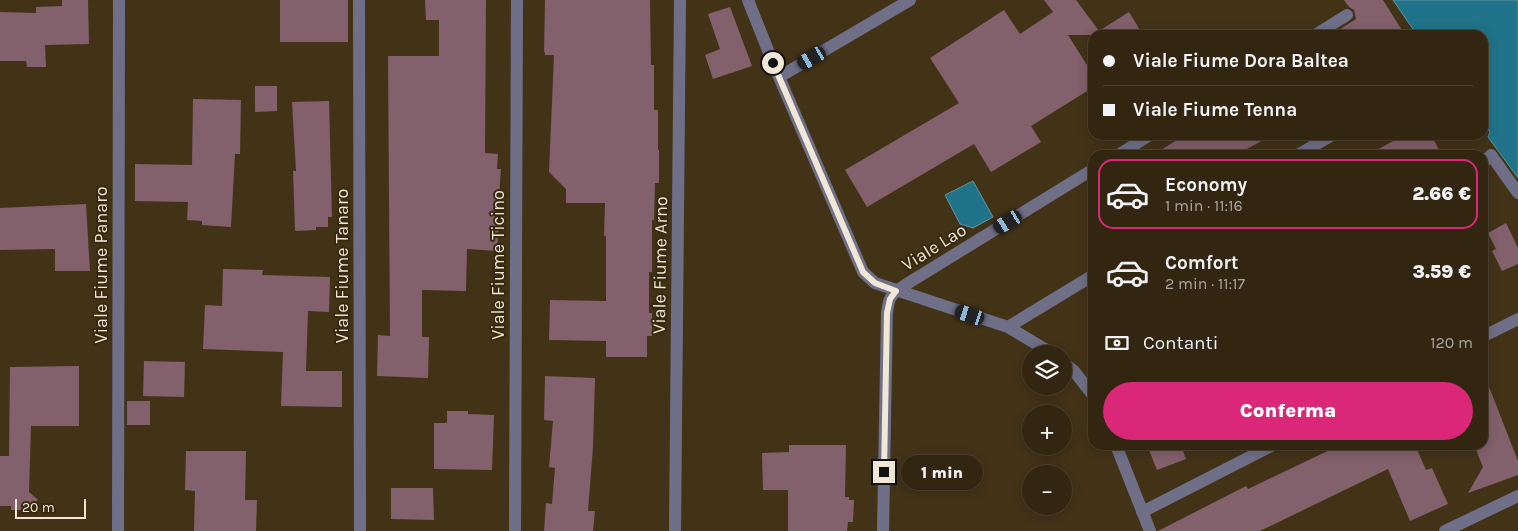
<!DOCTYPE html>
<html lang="it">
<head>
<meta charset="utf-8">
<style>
	:root { --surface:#322611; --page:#3a2e1a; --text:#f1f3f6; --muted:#a8a59f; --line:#4d4331; --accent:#db2777 }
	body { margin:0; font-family:Karla,sans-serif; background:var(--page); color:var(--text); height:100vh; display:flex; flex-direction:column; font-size:19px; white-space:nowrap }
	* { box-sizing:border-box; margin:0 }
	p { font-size:16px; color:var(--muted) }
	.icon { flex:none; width:28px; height:28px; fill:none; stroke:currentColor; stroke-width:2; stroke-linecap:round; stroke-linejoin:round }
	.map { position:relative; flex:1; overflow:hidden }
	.side { position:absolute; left:1088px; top:150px; width:400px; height:300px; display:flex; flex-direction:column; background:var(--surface); border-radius:15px; box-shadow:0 2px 12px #0003,0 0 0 1px var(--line) }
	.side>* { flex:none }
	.hud { position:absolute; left:1088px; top:30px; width:400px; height:110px; border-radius:15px; box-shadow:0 2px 12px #0003,0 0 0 1px var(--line); display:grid; align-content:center; height:110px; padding:0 15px; background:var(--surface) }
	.controls { position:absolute; left:1022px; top:345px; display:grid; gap:10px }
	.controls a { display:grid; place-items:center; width:50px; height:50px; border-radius:50%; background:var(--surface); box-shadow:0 2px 12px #0003,0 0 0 1px var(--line); font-size:25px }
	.scale { position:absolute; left:15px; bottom:12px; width:71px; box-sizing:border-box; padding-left:5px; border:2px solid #f0e7d7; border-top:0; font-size:14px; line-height:18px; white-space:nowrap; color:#f0e7d7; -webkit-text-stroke:4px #37290d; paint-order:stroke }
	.end { position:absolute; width:22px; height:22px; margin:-11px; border:6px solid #f0e7d7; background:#111; box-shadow:0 0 0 2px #111 }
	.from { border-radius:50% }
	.bubble { position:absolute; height:35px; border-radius:18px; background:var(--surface); box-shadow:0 2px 12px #0003,0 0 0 1px var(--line); font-size:16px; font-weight:800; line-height:35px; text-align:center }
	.car { position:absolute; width:15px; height:30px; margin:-15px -8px; border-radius:6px; box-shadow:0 0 4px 1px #0007; background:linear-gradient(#222 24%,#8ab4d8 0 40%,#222 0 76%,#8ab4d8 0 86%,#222 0) }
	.hud b { display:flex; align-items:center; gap:18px; height:48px; font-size:19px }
	.hud b+b { border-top:1px solid var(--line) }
	.hud i { width:12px; height:12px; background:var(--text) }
	ul { padding:9px 0 0; list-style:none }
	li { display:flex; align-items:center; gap:15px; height:70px; margin:0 10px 8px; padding:0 5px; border:2px solid transparent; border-radius:15px }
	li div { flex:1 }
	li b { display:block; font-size:19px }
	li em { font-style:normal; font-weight:800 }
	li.selected { border-color:var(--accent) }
	li>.icon { width:45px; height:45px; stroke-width:1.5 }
	.pay { display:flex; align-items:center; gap:12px; height:55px; padding:0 15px; font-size:19px }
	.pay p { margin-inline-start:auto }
	.primary-button { display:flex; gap:10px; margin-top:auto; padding:10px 15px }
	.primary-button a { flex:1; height:58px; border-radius:30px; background:var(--accent); color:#fff; font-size:20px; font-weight:800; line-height:58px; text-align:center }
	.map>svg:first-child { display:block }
	.water { fill:#207388; stroke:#5e96a0 }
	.building { fill:#82606c }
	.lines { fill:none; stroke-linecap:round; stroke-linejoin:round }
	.minor { stroke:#6f7088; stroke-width:12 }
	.route { stroke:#f0e7d7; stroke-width:6 }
	.labels { text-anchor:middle; stroke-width:4; stroke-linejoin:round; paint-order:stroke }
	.street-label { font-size:18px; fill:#f0e7d7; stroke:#37290d }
</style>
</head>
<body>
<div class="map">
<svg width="1518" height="531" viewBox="0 0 1518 531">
	<rect width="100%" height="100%" fill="#423317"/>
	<path class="water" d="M1393,0H1518V178L1488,137L1490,132L1483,122L1482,35H1417Z
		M973,181L993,217L973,228L960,224L945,195Z"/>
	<path class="building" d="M62,0H88L89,44L45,45L46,67H27L26,61H0V12L36,13V7L62,6Z
		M280,0H348V42H280Z
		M425,0H486L485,153L498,154L497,169H501L497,222H499L497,251L467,249L466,291L422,290V337H429L428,378L377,376L378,335L390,336L388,56H439V20H426Z
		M545,0H650L651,65H654V110H658V150H659V183H655L654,220H652V272H649V313H652V336H647V357H606V341L549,340L550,300L606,301V236H604L605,203H566V189L549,172L554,55H545V52H544Z
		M1044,0H1076L1099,31L1129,12L1143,35H1068L1092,73V88L1031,126L1041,142L991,172L974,144L867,207L845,170L959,103L930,58L1004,10L1020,34L1053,12Z
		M1344,0H1383L1405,35H1331L1356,19L1354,10L1349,7Z
		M730,7L752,66L713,79L705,55L720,49L708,14Z
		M255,86H277V111L255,112Z
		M193,99L241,100L240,154H235L231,227L202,225V221L187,220L188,202L135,201V164L192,165Z
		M329,101L332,217H328V227H316V230L295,231L293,171H296L292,102Z
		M1185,135H1272L1236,155H1153Z
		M1404,135H1431L1442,155H1368Z
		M86,204L90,271H55V249L0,250V208Z
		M1506,223L1518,248V264L1502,271L1492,251L1496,249L1488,233Z
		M223,269L263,270L262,275L330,277L329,312L308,311L306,371H342V407L281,406L283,352L203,349L205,305L222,306Z
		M144,361L185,362L184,397L143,396Z
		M79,366V426H31L29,492L38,500L27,510H11V506H0V456H9L10,367Z
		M1482,374H1484L1518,461V475L1468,493L1483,467L1474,445H1482Z
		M545,376L595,378L593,447L588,511H595L593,531H544L546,503L552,504L555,468L549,467L553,421L544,420Z
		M127,401H150V425H127Z
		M447,411H468V414L494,415L492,470L434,469V423H447Z
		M789,445H846L845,497H849V500H854L853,522H848L847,531H788V490H763L762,453L789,452Z
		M1147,445H1181L1186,459L1157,470Z
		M1340,445H1415L1426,470L1432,468L1448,504L1410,521L1388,469L1260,531H1158L1246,486L1248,489Z
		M186,451H246L245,500H257L256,531H194L195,491L185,490Z
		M391,488H433L434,520L391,519Z"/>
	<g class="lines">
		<path class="minor" d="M359,0L360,531
			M748,0L773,63L863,272L875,283L1008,327L1053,354
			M1315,35L1347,15
			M779,77L910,0
			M1118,155L1150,135
			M1298,155L1332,135
			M1482,164L1491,155L1518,193
			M1008,327L1092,276
			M1482,337L1518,319
			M1064,363L1074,371L1092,394
			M1116,445L1150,531
			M1142,512L1273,445
			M118,531L119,0
			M515,531L517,0
			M675,531L680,0
			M883,531L887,313C888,308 888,302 891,297C895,290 915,279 923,274L1092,170
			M1445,531L1518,496"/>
	</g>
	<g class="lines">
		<path class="route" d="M773,63L863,272L875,283L896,291L890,299L887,313L884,472"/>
	</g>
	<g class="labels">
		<g class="street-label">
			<text transform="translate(934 247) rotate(-32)" y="6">Viale Lao</text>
			<text transform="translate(101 265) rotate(-90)" y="6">Viale Fiume Panaro</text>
			<text transform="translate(498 265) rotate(-90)" y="6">Viale Fiume Ticino</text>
			<text transform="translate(660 265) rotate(-89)" y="6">Viale Fiume Arno</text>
			<text transform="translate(342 266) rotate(-90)" y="6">Viale Fiume Tanaro</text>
		</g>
	</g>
</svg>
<div class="controls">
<a><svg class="icon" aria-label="layers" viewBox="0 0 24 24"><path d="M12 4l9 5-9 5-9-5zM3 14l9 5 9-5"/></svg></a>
<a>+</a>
<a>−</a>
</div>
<div class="scale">20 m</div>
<i class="end from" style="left:773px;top:63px"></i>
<i class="end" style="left:884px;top:472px"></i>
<div class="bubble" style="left:901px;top:455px;width:82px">1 min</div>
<i class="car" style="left:812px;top:58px;rotate:240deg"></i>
<i class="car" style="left:1008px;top:222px;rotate:239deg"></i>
<i class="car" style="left:970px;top:315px;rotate:288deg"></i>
<div class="hud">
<b><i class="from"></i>Viale Fiume Dora Baltea</b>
<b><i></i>Viale Fiume Tenna</b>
</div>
<section class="side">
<ul>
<li class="selected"><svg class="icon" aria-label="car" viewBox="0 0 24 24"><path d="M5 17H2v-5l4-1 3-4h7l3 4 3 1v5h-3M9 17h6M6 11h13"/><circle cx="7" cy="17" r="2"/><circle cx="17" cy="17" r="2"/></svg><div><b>Economy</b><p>1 min · 11:16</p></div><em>2.66 €</em></li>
<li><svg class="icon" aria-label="car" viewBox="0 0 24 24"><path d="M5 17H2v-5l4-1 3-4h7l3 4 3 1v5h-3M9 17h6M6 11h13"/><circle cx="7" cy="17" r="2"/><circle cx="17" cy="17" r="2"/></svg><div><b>Comfort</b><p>2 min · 11:17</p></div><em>3.59 €</em></li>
</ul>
<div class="pay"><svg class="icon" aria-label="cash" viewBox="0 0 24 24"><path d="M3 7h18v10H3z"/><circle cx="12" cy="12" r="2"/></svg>Contanti<p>120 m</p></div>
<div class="primary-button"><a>Conferma</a></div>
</section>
</div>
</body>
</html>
